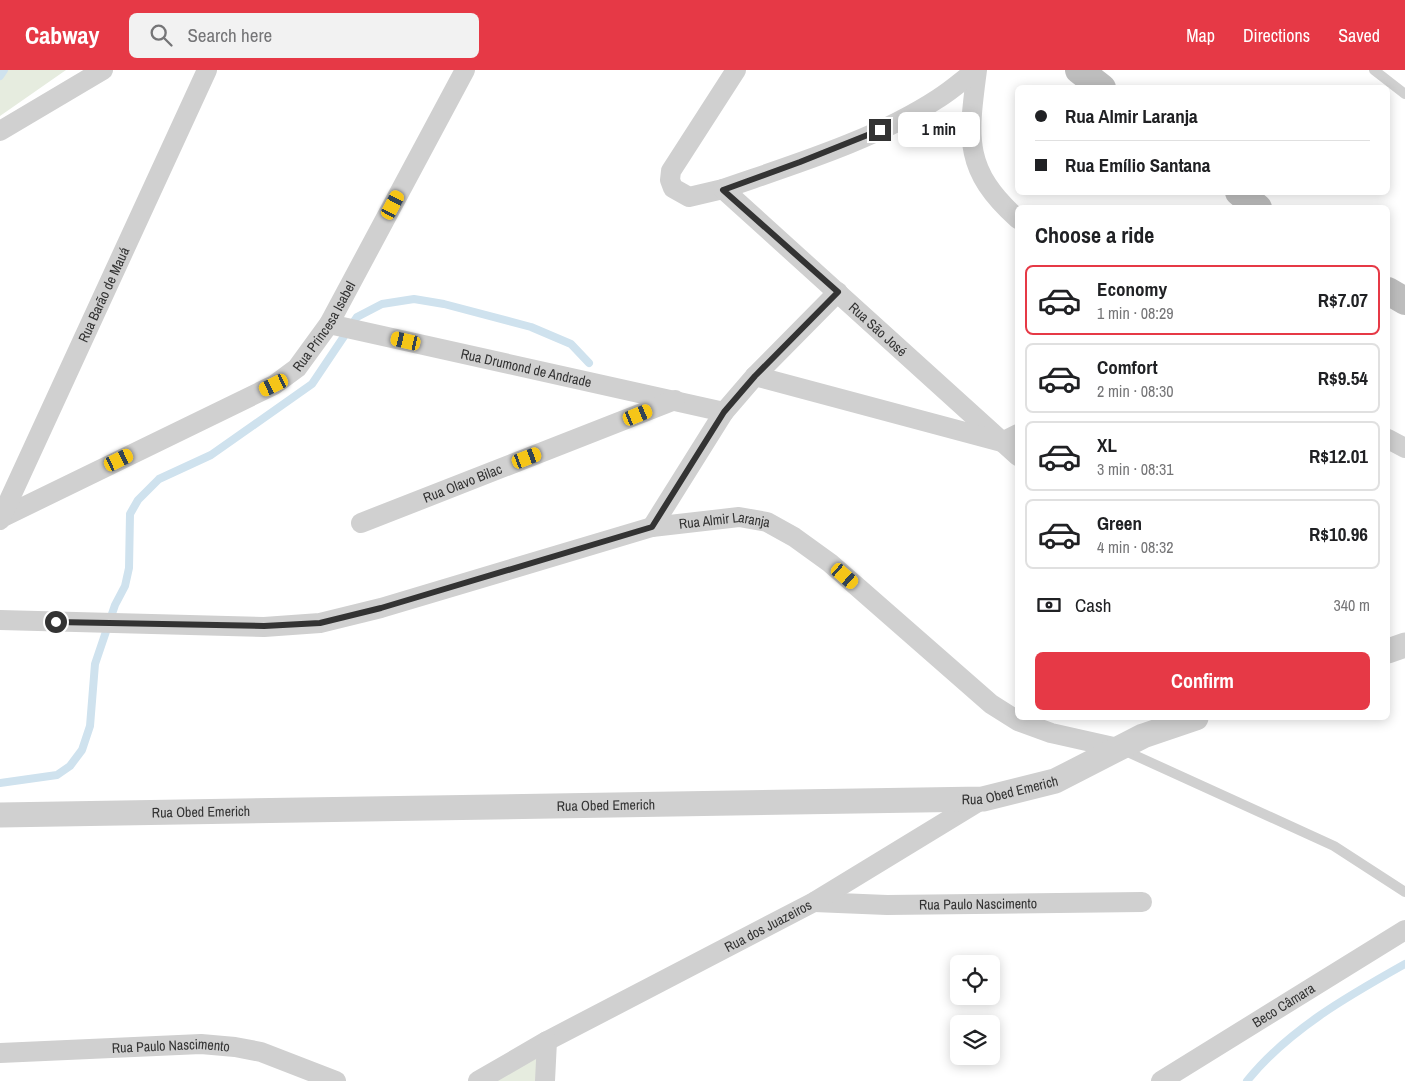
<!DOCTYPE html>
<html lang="en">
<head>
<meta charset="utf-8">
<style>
	:root { --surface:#fff; --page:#f2f2f2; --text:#202124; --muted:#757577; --line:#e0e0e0; --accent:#e63946 }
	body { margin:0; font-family:"Archivo Narrow",sans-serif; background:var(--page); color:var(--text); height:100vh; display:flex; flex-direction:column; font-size:19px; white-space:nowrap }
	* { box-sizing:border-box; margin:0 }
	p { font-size:16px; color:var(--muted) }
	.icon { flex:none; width:28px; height:28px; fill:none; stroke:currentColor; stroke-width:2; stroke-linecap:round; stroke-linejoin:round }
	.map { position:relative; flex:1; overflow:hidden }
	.panel { position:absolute; left:1015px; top:135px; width:375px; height:515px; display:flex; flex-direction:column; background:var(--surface); border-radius:8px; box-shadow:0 2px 12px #0003 }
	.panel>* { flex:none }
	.banner { position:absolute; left:1015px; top:15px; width:375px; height:110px; border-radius:8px; box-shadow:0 2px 12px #0003; display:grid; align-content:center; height:110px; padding:0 20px; background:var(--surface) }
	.fabs { position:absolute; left:950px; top:885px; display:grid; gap:10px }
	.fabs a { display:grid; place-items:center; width:50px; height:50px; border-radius:8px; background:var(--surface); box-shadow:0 2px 12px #0003; font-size:25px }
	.end { position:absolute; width:22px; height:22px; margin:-11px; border:6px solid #333; background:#fff; box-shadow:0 0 0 2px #fff }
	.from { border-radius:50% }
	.bubble { position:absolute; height:35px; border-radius:8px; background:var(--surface); box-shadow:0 2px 12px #0003; font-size:16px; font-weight:700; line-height:35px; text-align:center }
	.car { position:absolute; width:15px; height:30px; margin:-15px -8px; border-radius:6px; box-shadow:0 0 4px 1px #0007; background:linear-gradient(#f5c518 24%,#345 0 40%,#f5c518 0 76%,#345 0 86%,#f5c518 0) }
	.banner b { display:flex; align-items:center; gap:18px; height:48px; font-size:19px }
	.banner b+b { border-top:1px solid var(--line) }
	.banner i { width:12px; height:12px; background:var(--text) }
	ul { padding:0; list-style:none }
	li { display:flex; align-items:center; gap:15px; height:70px; margin:0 10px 8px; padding:0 10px; border:2px solid var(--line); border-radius:8px }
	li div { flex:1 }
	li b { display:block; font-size:19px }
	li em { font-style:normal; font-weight:700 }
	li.selected { border-color:var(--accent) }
	li>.icon { width:45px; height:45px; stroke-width:1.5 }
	h2 { padding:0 20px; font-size:22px; line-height:60px }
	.pay { display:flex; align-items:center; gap:12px; height:55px; padding:0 20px; font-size:19px }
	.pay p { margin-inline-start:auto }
	.action { display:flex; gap:10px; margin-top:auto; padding:10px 20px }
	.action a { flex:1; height:58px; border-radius:8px; background:var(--accent); color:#fff; font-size:20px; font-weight:700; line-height:58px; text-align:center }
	header { display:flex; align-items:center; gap:30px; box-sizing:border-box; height:70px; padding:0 25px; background:var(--accent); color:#fff }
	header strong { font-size:24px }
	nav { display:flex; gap:28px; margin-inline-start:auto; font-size:18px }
	.search { width:350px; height:45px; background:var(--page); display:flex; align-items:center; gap:12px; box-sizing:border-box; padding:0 18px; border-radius:8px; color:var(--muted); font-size:19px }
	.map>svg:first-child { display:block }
	.green { fill:#e6ecdf }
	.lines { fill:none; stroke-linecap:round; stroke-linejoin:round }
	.stream { stroke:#cfe2ee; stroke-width:8 }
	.service { stroke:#d0d0d0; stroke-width:10 }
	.minor { stroke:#d0d0d0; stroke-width:20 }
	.tertiary { stroke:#d0d0d0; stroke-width:25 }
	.secondary { stroke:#bdbdbd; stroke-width:28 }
	.route { stroke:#333; stroke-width:6 }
	.labels { text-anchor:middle; stroke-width:5; stroke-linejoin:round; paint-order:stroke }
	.street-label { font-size:14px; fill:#333; stroke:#fff }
</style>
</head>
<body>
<header>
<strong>Cabway</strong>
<div class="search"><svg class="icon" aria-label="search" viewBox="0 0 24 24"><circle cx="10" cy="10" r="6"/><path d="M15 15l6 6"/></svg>Search here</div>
<nav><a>Map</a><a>Directions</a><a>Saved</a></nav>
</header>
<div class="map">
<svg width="1405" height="1011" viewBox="0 0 1405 1011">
	<rect width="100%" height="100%" fill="#fff"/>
	<path class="green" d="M0,0H66L0,46Z
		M542,979L541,1011H488Z"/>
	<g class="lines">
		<path class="stream" d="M0,6L4,0
			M0,713L57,705L70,696L82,680L90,656L95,594L115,535L125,516L129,498L130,444L138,430L159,409L211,385L312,314L357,247L382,234L414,229L444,234L531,257L571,274L589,293
			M1247,1011C1288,960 1348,926 1405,894"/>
		<path class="service" d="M1374,0L1405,24
			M1121,679L1334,776L1405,822"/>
		<g class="minor">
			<path id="s1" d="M736,0L671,101L670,110L673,118L689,127L723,119L1018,386"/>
			<path d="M977,0C968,68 963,100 1018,149"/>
			<path d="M0,61L103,0"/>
			<path d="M723,119C795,94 875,70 939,28C952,20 964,9 976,0"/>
			<path id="s2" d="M329,254L724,342"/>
			<path d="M755,306L1002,372L1018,364"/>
			<path d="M1388,369L1405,378"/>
			<path id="s3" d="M1,448L274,315L297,298L329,254L465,0"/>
			<path id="s4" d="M0,450L207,0"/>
			<path id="s5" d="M361,453L675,330"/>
			<path d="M652,457L724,342L755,306L838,222"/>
			<path id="s6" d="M0,550L264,557L320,553L381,538L652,457L739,447L767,452L794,467L830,493L991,634L1018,651L1051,663L1118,678"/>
			<path id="s7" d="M814,832L887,835L1142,832"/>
			<path id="s8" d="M0,983L201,974L235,977L261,982L336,1011"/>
			<path id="s9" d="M478,1011L547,971L814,832L983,729"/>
			<path d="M545,1011L547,971"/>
			<path id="s10" d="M1161,1011L1405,860"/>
		</g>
		<g class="tertiary">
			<path d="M1388,581L1405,575"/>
			<path id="s11" d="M0,745L983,729L1055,711L1143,666L1196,648"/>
		</g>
		<path class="secondary" d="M1079,0L1102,18
			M1239,122L1258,138
			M1388,221L1405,231"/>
	</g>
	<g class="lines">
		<path class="route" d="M56,552L264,556L320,553L381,538L652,457L724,342L755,306L838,222L723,120L800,92L880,60"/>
	</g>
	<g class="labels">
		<g class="street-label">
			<text dy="5" stroke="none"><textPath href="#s4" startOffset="248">Rua Barão de Mauá</textPath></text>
			<text dy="5" stroke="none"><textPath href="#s3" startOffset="382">Rua Princesa Isabel</textPath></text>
			<text dy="5" stroke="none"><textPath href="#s1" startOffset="400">Rua São José</textPath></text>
			<text dy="5" stroke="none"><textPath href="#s2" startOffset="202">Rua Drumond de Andrade</textPath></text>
			<text dy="5" stroke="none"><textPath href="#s5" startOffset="109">Rua Olavo Bilac</textPath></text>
			<text dy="5" stroke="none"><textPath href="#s6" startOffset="739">Rua Almir Laranja</textPath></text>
			<text dy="5" stroke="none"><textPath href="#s11" startOffset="1011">Rua Obed Emerich</textPath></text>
			<text dy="5" stroke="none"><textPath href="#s11" startOffset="606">Rua Obed Emerich</textPath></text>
			<text dy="5" stroke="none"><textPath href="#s11" startOffset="201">Rua Obed Emerich</textPath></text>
			<text dy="5" stroke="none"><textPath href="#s7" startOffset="164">Rua Paulo Nascimento</textPath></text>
			<text dy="5" stroke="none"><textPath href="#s9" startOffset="329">Rua dos Juazeiros</textPath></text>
			<text dy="5" stroke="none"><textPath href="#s10" startOffset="144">Beco Câmara</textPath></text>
			<text dy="5" stroke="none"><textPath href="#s8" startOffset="171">Rua Paulo Nascimento</textPath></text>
		</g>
	</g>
</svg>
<div class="fabs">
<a><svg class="icon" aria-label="locate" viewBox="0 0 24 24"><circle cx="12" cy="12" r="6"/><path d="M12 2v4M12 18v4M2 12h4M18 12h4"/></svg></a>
<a><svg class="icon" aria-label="layers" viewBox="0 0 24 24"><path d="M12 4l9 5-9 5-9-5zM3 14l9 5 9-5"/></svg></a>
</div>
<i class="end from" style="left:56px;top:552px"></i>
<i class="end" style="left:880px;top:60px"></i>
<div class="bubble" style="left:898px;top:42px;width:82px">1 min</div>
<i class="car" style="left:393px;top:135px;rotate:28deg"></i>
<i class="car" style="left:406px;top:271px;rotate:283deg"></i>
<i class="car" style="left:274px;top:315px;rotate:244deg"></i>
<i class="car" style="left:638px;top:345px;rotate:68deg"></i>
<i class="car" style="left:527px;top:388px;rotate:69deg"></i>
<i class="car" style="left:119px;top:390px;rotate:64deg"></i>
<i class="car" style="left:845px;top:506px;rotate:131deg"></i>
<div class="banner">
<b><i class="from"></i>Rua Almir Laranja</b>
<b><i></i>Rua Emílio Santana</b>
</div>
<section class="panel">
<h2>Choose a ride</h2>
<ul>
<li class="selected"><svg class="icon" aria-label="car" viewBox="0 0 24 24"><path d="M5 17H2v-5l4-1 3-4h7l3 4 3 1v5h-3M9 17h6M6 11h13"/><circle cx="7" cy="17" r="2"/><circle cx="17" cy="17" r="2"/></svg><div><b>Economy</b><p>1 min · 08:29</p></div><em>R$7.07</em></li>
<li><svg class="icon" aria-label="car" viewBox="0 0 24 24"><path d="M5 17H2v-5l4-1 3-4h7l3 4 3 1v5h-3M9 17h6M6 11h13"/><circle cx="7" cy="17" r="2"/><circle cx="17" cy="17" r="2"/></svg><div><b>Comfort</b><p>2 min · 08:30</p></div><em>R$9.54</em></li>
<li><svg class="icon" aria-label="car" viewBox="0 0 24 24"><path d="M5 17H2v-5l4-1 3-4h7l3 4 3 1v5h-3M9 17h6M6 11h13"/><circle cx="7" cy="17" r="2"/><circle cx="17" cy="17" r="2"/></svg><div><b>XL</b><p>3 min · 08:31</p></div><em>R$12.01</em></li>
<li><svg class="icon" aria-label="car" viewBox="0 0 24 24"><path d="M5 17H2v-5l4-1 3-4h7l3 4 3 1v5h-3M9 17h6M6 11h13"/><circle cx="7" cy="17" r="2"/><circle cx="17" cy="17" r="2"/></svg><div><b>Green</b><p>4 min · 08:32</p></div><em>R$10.96</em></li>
</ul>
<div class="pay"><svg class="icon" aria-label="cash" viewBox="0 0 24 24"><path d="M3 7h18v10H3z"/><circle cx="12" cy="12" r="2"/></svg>Cash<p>340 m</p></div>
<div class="action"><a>Confirm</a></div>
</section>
</div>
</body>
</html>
